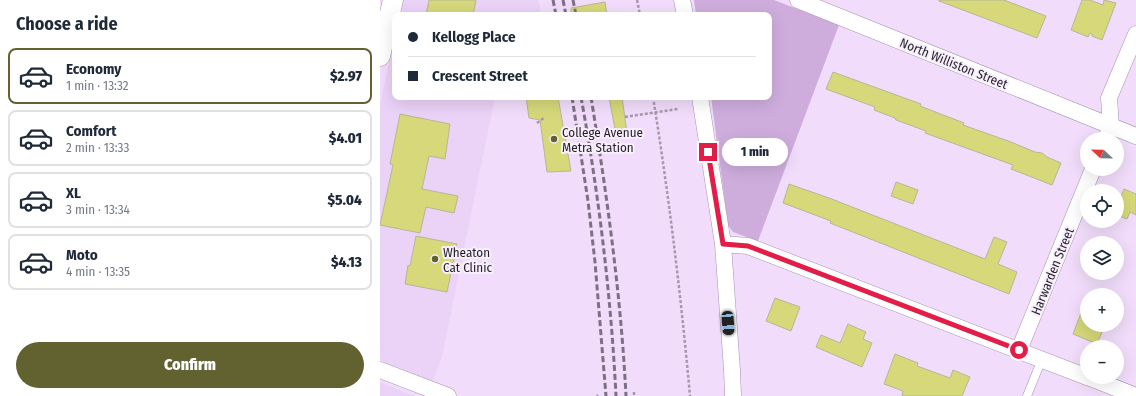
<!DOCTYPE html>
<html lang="en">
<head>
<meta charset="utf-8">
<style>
	:root { --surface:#fff; --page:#f2f2f3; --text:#1f2937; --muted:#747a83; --line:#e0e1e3; --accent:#626230 }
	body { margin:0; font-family:"Fira Sans Condensed",sans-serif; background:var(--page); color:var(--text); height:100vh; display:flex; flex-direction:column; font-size:15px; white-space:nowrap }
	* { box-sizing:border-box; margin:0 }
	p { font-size:13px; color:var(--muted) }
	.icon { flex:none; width:22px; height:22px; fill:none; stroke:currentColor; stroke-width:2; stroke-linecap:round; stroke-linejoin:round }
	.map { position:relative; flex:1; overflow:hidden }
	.side { display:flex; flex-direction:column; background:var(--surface); width:380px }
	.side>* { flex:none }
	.hud { position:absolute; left:12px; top:12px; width:380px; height:88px; border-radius:8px; box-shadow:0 4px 16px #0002; display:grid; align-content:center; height:88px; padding:0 16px; background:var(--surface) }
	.needle { width:26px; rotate:292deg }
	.fabs { position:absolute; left:700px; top:132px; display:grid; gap:8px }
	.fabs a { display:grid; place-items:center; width:44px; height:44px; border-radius:50%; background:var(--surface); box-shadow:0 4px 16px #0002; font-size:20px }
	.end { position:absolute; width:18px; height:18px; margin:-9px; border:5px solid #e11d48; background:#fff; box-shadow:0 0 0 2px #fff }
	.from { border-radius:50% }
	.bubble { position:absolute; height:28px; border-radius:14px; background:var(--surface); box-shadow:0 4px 16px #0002; font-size:13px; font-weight:800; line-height:28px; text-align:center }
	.car { position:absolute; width:12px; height:24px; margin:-12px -6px; border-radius:5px; box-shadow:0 0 3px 1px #0007; background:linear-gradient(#222 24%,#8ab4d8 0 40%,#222 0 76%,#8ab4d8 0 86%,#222 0) }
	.hud b { display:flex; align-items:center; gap:14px; height:38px; font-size:15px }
	.hud b+b { border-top:1px solid var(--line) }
	.hud i { width:10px; height:10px; background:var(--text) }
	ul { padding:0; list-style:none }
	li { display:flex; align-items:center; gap:12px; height:56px; margin:0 8px 6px; padding:0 8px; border:2px solid var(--line); border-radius:8px }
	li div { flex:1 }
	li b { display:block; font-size:15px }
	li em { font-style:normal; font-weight:800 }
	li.active { border-color:var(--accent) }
	li>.icon { width:36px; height:36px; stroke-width:1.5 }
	h2 { padding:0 16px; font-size:18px; line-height:48px }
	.button { display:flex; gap:8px; margin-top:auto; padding:8px 16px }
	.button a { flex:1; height:46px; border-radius:24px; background:var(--accent); color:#fff; font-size:16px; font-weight:800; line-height:46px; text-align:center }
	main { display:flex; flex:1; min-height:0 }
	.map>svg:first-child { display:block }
	.built { fill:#ebd2f7 }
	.green { fill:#ceaddd }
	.building { fill:#d6d87a; stroke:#b6b796 }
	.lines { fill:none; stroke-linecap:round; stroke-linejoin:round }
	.service-casing { stroke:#a592ae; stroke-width:9 }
	.minor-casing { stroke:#a592ae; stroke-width:17 }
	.tertiary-casing { stroke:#a592ae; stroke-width:21 }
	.path { stroke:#a697ae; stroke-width:2.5; stroke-dasharray:3 2; stroke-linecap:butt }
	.service { stroke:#fff; stroke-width:8 }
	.minor { stroke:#fff; stroke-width:16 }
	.tertiary { stroke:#fff; stroke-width:20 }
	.rail { stroke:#7d7083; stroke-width:3; stroke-dasharray:6 3; stroke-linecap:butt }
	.route { stroke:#e11d48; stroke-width:5 }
	.poi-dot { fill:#626230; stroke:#f7effc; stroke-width:1.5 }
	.labels { text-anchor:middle; stroke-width:4; stroke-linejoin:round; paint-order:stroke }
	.street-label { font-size:13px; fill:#261f2a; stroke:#f7effc }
	.poi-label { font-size:13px; fill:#261f2a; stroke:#f7effc; text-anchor:start }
</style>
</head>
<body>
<main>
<section class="side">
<h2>Choose a ride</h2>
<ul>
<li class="active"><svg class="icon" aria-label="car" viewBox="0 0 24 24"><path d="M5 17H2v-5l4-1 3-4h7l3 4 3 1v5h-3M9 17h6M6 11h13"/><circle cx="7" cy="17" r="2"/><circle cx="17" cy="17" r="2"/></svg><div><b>Economy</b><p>1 min · 13:32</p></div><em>$2.97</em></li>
<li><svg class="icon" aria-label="car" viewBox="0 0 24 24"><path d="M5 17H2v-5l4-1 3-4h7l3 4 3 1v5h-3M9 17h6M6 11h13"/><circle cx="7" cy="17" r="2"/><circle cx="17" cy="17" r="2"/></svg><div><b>Comfort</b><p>2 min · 13:33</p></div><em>$4.01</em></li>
<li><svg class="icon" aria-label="car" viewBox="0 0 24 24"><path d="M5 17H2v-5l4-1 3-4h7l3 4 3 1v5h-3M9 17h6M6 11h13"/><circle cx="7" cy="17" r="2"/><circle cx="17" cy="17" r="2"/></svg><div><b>XL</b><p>3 min · 13:34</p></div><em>$5.04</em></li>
<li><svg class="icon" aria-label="car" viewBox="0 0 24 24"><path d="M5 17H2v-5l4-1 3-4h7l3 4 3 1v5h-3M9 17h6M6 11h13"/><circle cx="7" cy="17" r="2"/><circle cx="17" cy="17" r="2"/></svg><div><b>Moto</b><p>4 min · 13:35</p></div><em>$4.13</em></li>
</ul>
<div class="button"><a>Confirm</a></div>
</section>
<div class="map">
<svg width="756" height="396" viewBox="0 0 756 396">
	<rect width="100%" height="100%" fill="#f1ddfb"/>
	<path class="built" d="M22,0H158L162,15H19Z
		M15,34V97H115L62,357L53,381L0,360V105Z
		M0,382L34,396H0Z"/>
	<path class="green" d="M314,0H394L459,25L378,241L353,232L348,225L331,97H389V15H316Z"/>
	<path class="building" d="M49,0H96L93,15H46Z
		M559,0H624L666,16L657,38L559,1Z
		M702,0H710L723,5L724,0L736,3L722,40L712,36V34L710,33L708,37L691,30Z
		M225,2L227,15H191V8Z
		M453,72L541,104L540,106L584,123L583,125L631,142L655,152L662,153L667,157L681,163L672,185L631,169L633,165L545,133L546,131L516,120L515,118L494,110L495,107L446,89Z
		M146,97H178L191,171L167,172L160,120L149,118Z
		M229,97H242L247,133L236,135Z
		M20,114L70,124L65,159L49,156L42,189L78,196L74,213L46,207L40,233L0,225L13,165L10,164Z
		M516,182L538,190L533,204L511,196Z
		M409,184L449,198L605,259L614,237L627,242L618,264L637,272L629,294L450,223L451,221L403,203Z
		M744,189L756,194V215L750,212L747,219L737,215V206Z
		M36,236L77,244L67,292L25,284L28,265L30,266Z
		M395,298L420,307L411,331L386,321Z
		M706,300L707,325H725L717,344L693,334Z
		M468,324L486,332L483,339L492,343L482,367L436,347L441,335L460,343Z
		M515,354L538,363L537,366L570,378L573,370L590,377L582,396H522L523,391L504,384Z"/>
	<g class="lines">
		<defs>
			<path id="service" d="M647,396L662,359"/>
			<path id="minor" d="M302,0L305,15
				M418,0L756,136
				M320,97L343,244L352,370L353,396
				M726,139L731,126L729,98L756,34
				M343,244L368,246L707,377
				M639,350L713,169
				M0,370L68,396
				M708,377L756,396"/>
			<path id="tertiary" d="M0,56L13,0"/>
		</defs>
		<use href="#service" class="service-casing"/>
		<use href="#minor" class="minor-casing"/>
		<use href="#tertiary" class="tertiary-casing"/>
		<path class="path" d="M257,0L260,15
			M273,97C289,196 301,296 310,396
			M245,117L298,109
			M157,123L164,118
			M254,392V396
			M217,396L218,395"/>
		<use href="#service" class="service"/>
		<use href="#minor" class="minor"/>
		<use href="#tertiary" class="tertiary"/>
		<path class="rail" d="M173,0L176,15
			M183,0L186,15
			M193,0L196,15
			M192,97L208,201L215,262L226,396
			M201,97C219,196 231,296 236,396
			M211,97C227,196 241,296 246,396"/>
	</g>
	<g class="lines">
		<path class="route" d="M328,152L343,244L368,246L639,350"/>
	</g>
	<g class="poi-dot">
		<circle cx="174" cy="139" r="4"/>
		<circle cx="55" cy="259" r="4"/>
	</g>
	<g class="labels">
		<g class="street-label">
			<text transform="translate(574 63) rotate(22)" y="5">North Williston Street</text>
			<text transform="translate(672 271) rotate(-68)" y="5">Harwarden Street</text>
		</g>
		<g class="poi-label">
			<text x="182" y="137">College Avenue<tspan x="182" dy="15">Metra Station</tspan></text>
			<text x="63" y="257">Wheaton<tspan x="63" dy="15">Cat Clinic</tspan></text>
		</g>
	</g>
</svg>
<div class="fabs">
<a><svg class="needle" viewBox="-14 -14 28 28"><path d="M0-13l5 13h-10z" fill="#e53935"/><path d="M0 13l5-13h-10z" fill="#747a83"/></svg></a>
<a><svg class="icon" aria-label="locate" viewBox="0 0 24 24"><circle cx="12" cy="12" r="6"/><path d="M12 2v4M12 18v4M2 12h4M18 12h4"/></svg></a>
<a><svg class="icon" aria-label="layers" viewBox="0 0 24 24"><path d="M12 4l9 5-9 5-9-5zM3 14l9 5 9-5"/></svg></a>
<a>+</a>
<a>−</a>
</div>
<i class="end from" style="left:639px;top:350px"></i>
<i class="end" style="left:328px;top:152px"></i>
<div class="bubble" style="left:342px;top:138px;width:66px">1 min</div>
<i class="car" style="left:348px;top:323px;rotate:176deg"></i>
<div class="hud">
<b><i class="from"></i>Kellogg Place</b>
<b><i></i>Crescent Street</b>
</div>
</div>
</main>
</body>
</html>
